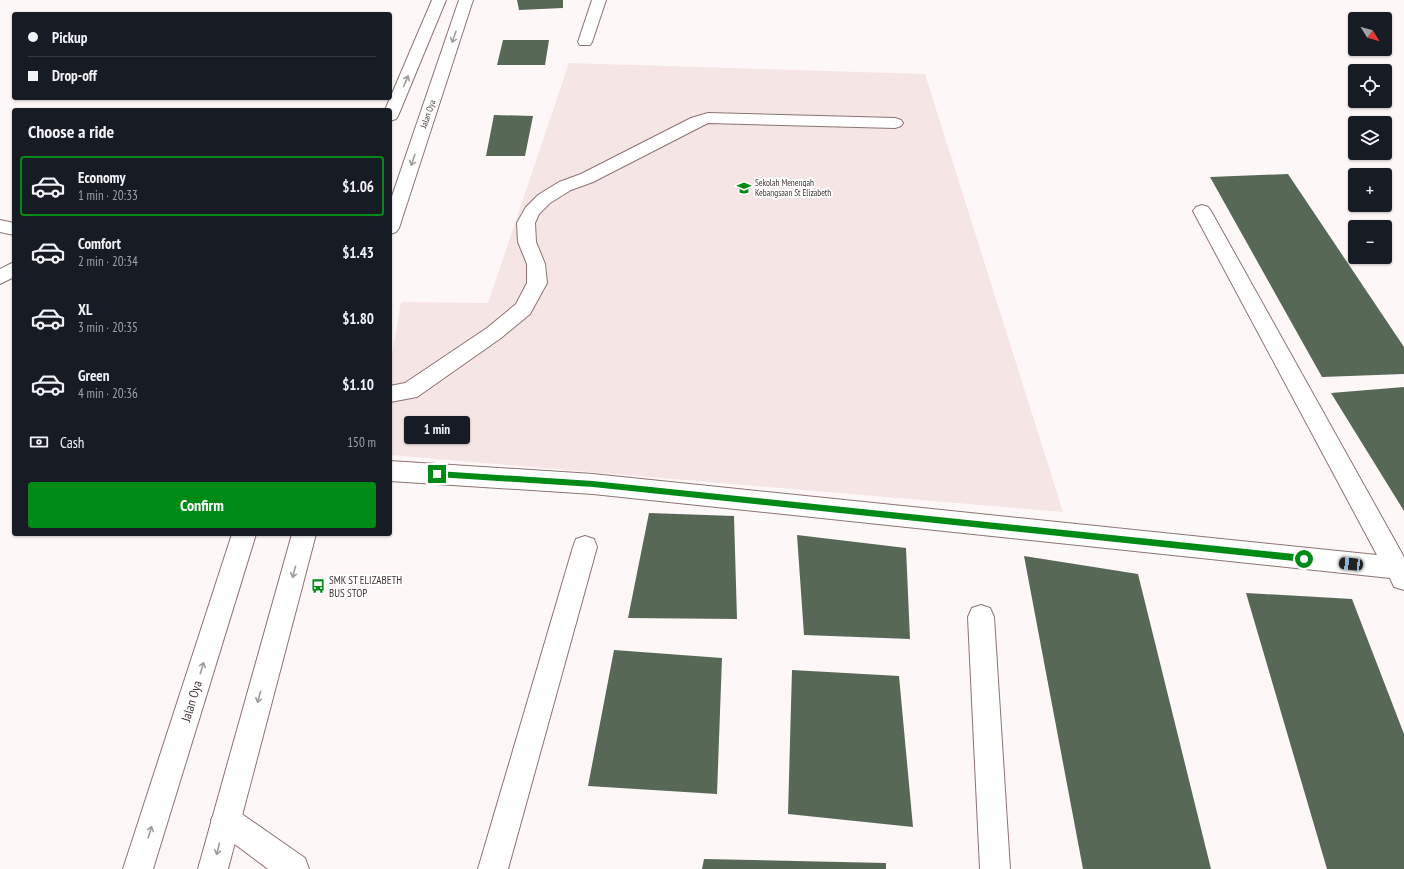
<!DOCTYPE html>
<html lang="en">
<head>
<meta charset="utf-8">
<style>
	:root { --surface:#171b24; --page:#242831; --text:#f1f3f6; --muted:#9ea1a6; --line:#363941; --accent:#008a16 }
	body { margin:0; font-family:"PT Sans Narrow",sans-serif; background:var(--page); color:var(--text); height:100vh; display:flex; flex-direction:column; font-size:15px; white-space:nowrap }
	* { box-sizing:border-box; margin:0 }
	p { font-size:13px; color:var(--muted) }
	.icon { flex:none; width:22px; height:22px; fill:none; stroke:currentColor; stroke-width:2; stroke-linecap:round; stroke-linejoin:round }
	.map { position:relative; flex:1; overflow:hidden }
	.side { position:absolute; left:12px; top:108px; width:380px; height:428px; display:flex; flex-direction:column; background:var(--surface); border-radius:4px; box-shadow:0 1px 3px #0004 }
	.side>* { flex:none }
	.banner { position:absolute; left:12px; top:12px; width:380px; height:88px; border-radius:4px; box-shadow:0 1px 3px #0004; display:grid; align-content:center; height:88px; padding:0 16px; background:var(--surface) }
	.needle { width:26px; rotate:127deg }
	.tools { position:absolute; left:1348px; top:12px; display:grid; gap:8px }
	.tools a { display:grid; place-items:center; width:44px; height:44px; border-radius:4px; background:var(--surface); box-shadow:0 1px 3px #0004; font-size:20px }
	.end { position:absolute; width:18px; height:18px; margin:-9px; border:5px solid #008a16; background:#fff; box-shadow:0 0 0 2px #fff }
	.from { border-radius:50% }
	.bubble { position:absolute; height:28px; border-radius:4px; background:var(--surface); box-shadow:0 1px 3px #0004; font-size:13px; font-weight:700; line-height:28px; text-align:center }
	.car { position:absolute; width:12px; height:24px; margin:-12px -6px; border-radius:5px; box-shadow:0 0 3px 1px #0007; background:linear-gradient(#222 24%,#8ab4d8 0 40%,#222 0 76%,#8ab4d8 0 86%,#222 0) }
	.banner b { display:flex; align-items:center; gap:14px; height:38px; font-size:15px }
	.banner b+b { border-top:1px solid var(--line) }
	.banner i { width:10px; height:10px; background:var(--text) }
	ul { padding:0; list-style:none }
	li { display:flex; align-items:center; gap:12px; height:60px; margin:0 8px 6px; padding:0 8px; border:2px solid transparent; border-radius:4px }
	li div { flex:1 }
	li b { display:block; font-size:15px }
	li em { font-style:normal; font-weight:700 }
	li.active { border-color:var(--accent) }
	li>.icon { width:36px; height:36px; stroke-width:1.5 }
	h2 { padding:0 16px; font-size:18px; line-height:48px }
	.pay { display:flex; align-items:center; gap:10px; height:44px; padding:0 16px; font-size:15px }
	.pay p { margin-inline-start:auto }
	.cta { display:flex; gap:8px; margin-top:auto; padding:8px 16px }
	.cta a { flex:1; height:46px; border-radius:4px; background:var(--accent); color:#fff; font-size:16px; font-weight:700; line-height:46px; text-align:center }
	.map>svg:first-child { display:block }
	.built { fill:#f5e6e5 }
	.building { fill:#586857 }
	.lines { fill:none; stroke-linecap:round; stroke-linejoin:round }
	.minor-casing { stroke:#8d7372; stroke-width:2 }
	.major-casing { stroke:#8d7372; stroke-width:2 }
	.minor { fill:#fff; fill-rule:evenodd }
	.major { fill:#fff; fill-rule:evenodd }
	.oneway { stroke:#a19b9a }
	.route { fill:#008a16 }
	.labels { text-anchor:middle; stroke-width:4; stroke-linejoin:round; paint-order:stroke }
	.far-street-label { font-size:9px; fill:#433736; stroke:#fff }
	.far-poi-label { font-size:9px; fill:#433736; stroke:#fff; text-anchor:start }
	.poi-label { font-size:11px; fill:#433736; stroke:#fff; text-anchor:start }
	.near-street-label { font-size:13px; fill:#433736; stroke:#fff }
</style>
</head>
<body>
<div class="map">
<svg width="1404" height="869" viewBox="0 0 1404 869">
	<rect width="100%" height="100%" fill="#fef7f7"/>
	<path class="built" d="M569,63L925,74L1063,512L390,455V366L401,302L488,303Z"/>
	<path class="building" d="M517,0H563V8L519,10Z
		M503,40H549L545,65H497Z
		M494,115L533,116L525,156H486Z
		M1288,174L1404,347V374L1322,377L1210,177Z
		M1404,387V511L1331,393Z
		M649,513L734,516L737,619L628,618Z
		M797,535L906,548L910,639L804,635Z
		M1024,556L1138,574L1211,869H1083Z
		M1246,593L1352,599L1404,734V869H1327Z
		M614,650L722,658L717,794L588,786Z
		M792,670L899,676L913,827L788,814Z
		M704,859L886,863V869H702Z"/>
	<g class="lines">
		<defs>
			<path id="minor" d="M592,0H606L592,42L590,45H580L578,42Z
				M708,113L895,118L901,120L903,123L901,126L895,128L708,123L593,182L571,190L550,203L539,214L535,223L536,242L545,264L547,283L530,314L501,338L417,397L390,402V386L405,383L487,328L516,304L527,283V264L518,242L517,223L526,207L538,195L559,182L581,174L691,118Z
				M1202,205L1208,207L1211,211L1404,557V590L1394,587L1390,578L593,494L390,481V461L593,474L1377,555L1193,211L1196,207Z
				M0,220L14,223V235L0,232Z
				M14,262V277L0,284V269Z
				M585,536L594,539L597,547L508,869H478L573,547L576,539Z
				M981,605L990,608L994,617L1010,869H980L968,617L972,608Z
				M226,805L236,810L305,858L309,869H268L216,830L211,820L216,810Z"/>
			<path id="major" d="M432,0H446L398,116L396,119L390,121V110H385Z
				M459,0H473L399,228L396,232L390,234V202Z
				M232,534H256L153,869H123Z
				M292,534H316L228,869H198Z"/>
		</defs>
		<use href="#minor" class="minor-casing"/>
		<use href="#major" class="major-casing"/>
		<use href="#minor" class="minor"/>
		<use href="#major" class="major"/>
	</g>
	<defs><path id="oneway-shaft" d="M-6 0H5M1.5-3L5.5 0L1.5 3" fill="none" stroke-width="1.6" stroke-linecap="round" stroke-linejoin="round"/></defs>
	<g class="oneway">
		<use href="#oneway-shaft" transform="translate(454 37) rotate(109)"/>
		<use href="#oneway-shaft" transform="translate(406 81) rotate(-67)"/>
		<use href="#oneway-shaft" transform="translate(413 160) rotate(109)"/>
		<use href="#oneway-shaft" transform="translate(294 572) rotate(105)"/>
		<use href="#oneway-shaft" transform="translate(202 668) rotate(-73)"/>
		<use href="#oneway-shaft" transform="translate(259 697) rotate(105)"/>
		<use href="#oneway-shaft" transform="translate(150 832) rotate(-73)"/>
		<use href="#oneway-shaft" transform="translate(218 849) rotate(104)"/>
	</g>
	<path class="route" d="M437,471L593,481L1304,555L1308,559L1304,562L593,487L437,477L434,474Z"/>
	<defs>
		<symbol id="school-bare" viewBox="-9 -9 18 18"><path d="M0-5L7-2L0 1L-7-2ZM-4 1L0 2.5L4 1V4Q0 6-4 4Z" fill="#008a16" stroke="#fff" stroke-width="2.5" paint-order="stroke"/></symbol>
		<symbol id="bus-bare" viewBox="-9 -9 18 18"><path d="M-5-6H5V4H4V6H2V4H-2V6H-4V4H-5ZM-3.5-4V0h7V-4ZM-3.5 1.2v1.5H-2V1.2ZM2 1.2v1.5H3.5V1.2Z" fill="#008a16" stroke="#fff" stroke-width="2.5" paint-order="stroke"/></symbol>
	</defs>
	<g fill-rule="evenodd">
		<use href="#school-bare" x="734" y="178" width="20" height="20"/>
		<use href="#bus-bare" x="308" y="576" width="20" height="20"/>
	</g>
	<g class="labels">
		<g class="far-street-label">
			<text transform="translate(428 114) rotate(-71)" y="3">Jalan Oya</text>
		</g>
		<g class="far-poi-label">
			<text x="755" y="186">Sekolah Menengah<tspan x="755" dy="10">Kebangsaan St Elizabeth</tspan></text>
		</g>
		<g class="poi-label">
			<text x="329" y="584">SMK ST ELIZABETH<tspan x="329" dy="13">BUS STOP</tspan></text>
		</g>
		<g class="near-street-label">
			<text transform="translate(191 701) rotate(-73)" y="5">Jalan Oya</text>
		</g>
	</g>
</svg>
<div class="tools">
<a><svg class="needle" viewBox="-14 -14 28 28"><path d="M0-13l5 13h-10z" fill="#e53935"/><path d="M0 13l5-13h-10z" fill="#9ea1a6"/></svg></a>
<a><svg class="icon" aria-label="locate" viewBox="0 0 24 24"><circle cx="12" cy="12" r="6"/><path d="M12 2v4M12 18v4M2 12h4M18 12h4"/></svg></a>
<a><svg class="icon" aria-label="layers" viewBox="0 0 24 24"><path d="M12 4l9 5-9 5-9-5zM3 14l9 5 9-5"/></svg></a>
<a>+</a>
<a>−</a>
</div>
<i class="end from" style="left:1304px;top:559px"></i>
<i class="end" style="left:437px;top:474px"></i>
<div class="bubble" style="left:404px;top:416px;width:66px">1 min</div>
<i class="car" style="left:1351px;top:564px;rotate:276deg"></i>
<div class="banner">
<b><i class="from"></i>Pickup</b>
<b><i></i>Drop-off</b>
</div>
<section class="side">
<h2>Choose a ride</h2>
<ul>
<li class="active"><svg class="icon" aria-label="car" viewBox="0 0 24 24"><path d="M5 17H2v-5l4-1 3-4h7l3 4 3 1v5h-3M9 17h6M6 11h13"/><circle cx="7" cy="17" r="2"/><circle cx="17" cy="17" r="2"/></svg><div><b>Economy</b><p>1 min · 20:33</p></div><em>$1.06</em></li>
<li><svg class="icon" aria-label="car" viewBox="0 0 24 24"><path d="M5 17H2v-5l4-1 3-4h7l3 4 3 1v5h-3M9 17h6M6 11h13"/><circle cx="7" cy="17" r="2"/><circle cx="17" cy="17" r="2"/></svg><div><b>Comfort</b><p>2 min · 20:34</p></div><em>$1.43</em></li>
<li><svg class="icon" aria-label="car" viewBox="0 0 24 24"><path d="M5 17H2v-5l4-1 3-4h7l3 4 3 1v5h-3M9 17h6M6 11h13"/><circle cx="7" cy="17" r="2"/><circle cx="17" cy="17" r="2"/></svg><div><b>XL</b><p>3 min · 20:35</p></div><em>$1.80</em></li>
<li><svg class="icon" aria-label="car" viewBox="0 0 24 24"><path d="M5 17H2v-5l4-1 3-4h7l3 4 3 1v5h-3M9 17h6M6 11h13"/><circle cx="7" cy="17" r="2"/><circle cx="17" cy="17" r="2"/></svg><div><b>Green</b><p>4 min · 20:36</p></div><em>$1.10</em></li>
</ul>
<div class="pay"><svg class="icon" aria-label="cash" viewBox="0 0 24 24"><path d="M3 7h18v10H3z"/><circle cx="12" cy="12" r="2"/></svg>Cash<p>150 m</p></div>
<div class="cta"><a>Confirm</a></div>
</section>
</div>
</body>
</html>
